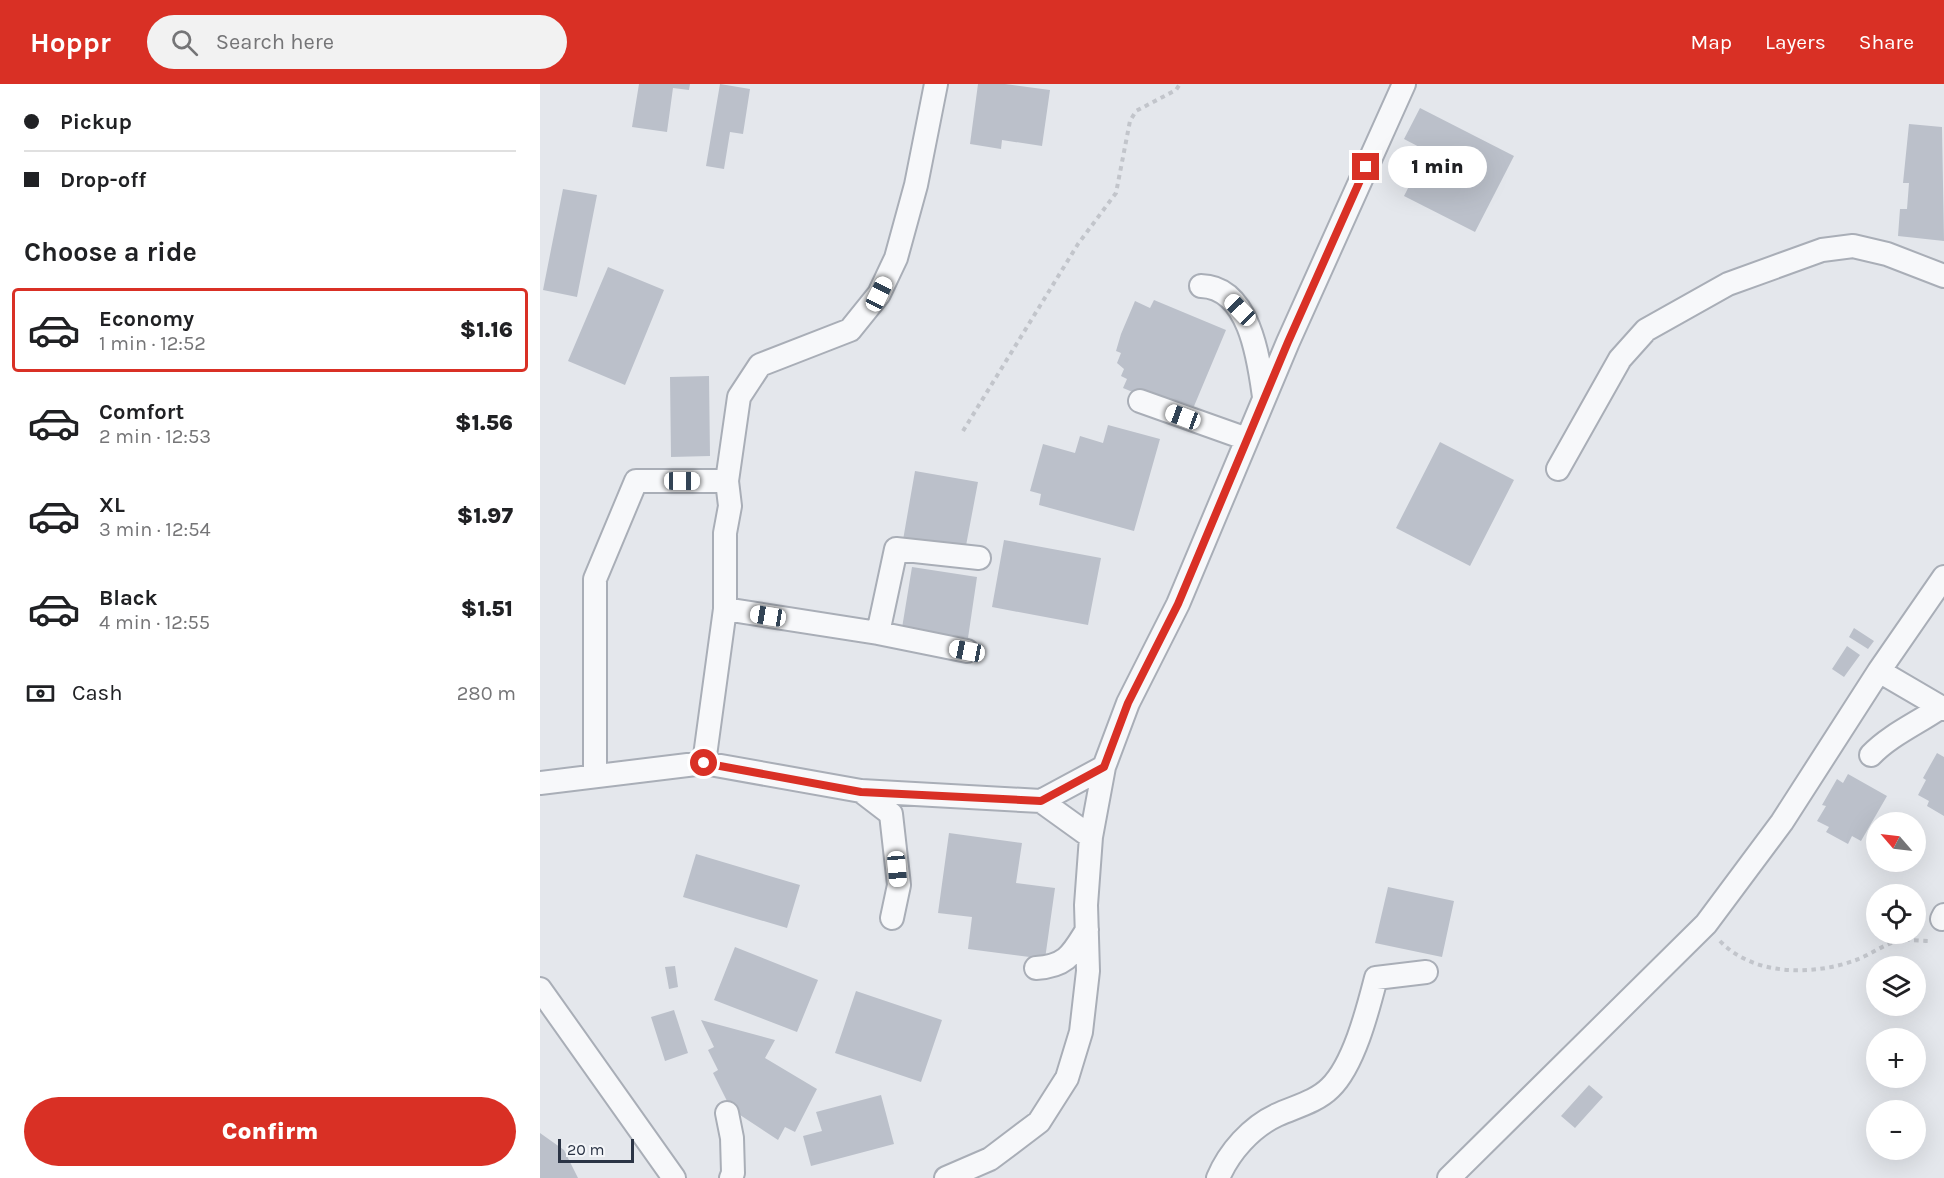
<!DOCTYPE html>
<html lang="en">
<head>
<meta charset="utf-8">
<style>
	:root { --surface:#fff; --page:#f2f2f2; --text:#202124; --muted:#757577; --line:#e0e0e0; --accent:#d93025 }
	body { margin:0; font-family:Karla,sans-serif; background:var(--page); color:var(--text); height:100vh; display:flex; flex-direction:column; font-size:22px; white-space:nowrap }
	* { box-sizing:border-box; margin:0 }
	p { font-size:20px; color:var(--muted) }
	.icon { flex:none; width:33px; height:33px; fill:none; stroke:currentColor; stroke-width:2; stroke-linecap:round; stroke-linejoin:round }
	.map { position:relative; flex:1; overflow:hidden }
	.drawer { display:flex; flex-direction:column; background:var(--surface); width:540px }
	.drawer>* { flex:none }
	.guide { display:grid; align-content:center; height:132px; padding:0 24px; background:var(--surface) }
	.needle { width:39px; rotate:298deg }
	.buttons { position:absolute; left:1326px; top:728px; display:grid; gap:12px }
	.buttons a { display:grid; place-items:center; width:60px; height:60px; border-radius:50%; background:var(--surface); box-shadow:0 6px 24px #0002; font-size:30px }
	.scale { position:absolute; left:18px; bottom:15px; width:76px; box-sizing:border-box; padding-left:6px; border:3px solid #2b3445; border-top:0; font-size:16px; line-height:21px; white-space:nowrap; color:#2b3445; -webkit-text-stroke:4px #f4f6f9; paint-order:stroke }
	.end { position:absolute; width:27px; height:27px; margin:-14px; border:8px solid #d93025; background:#fff; box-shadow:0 0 0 3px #fff }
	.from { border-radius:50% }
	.bubble { position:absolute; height:42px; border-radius:21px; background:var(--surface); box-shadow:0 6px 24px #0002; font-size:20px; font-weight:800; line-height:42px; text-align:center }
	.car { position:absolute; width:18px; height:36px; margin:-18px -9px; border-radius:8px; box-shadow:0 0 4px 2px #0007; background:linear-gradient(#fff 24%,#345 0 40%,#fff 0 76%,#345 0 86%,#fff 0) }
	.guide b { display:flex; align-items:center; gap:21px; height:57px; font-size:22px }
	.guide b+b { border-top:2px solid var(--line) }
	.guide i { width:15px; height:15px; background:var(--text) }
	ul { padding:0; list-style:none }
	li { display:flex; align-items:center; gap:18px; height:84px; margin:0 12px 9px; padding:0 12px; border:3px solid transparent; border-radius:6px }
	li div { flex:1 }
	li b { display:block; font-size:22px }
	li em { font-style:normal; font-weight:800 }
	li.on { border-color:var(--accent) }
	li>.icon { width:54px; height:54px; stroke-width:1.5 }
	h2 { padding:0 24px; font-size:27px; line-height:72px }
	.pay { display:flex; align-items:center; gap:15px; height:66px; padding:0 24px; font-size:22px }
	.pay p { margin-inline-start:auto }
	.cta { display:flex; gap:12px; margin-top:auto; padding:12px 24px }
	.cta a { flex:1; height:69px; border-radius:36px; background:var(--accent); color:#fff; font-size:24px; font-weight:800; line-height:69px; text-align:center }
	header { display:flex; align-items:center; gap:36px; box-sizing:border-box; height:84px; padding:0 30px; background:var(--accent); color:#fff }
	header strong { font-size:28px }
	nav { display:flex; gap:33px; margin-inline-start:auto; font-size:21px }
	.search { width:420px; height:54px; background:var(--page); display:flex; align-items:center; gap:15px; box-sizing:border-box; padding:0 21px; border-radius:33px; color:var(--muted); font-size:22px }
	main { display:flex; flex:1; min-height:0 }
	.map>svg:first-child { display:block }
	.building { fill:#bbc0ca }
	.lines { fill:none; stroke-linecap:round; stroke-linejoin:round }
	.minor-casing { stroke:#a9aeb7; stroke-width:26 }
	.path { stroke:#c2c5cb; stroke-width:4; stroke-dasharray:4.5 4.5; stroke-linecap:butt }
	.minor { stroke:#f7f8fa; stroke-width:22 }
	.route { stroke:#d93025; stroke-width:8 }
</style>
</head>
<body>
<header>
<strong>Hoppr</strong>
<div class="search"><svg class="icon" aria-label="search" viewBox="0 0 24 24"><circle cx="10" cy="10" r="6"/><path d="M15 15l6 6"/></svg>Search here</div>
<nav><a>Map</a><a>Layers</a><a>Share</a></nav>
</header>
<main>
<section class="drawer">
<div class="guide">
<b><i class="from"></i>Pickup</b>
<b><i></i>Drop-off</b>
</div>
<h2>Choose a ride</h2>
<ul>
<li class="on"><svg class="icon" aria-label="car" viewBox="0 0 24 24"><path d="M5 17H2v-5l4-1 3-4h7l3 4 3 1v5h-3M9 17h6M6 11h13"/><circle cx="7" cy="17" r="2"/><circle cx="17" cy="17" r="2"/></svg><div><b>Economy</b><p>1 min · 12:52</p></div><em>$1.16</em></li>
<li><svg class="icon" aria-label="car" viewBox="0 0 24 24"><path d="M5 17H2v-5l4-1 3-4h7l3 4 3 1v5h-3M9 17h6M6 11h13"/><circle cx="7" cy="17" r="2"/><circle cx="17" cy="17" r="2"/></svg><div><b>Comfort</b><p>2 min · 12:53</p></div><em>$1.56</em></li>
<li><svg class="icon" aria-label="car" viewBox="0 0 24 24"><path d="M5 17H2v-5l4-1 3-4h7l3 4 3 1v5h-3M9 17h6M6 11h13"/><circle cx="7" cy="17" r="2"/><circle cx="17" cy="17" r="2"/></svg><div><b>XL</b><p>3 min · 12:54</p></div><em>$1.97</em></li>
<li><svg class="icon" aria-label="car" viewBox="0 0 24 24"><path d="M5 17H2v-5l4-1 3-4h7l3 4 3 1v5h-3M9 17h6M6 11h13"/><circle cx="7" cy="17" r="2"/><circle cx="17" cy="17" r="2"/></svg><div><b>Black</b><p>4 min · 12:55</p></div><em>$1.51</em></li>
</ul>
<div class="pay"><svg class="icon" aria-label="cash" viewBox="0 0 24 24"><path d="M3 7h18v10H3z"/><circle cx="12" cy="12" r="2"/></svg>Cash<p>280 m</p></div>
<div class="cta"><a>Confirm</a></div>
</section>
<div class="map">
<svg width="1404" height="1094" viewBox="0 0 1404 1094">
	<rect width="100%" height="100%" fill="#e4e7ec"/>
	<path class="building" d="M99,0H150L149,6L133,4L127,48L92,43Z
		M180,0L210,5L203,50L190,48L184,85L166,82Z
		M438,0H465L510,6L502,62L462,56L461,65L430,60Z
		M880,24L974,72L935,148L864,112L887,67L864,55Z
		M1369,40L1402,43L1404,157L1358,152L1360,125H1367L1369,99H1363Z
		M23,105L57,111L37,213L3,206Z
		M68,183L124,206L85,301L28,277Z
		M614,216L686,246L652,327L607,314L583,304L587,295L581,292L584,285L577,279L581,269L576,267L581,250L595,217L610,224Z
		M169,292L170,372L131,373L130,293Z
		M568,341L620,355L594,447L499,421L501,410L490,407L503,360L535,369L540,352L563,359Z
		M900,358L974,396L930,482L856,444Z
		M375,387L438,398L425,467L363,456Z
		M464,456L561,474L548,541L452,523Z
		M372,483L437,493L428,554L362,544Z
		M1314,544L1334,557L1328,565L1309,553Z
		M1307,562L1320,571L1304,593L1292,585Z
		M1397,669L1404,673V732L1387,722L1389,717L1378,711L1386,696L1383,694Z
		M1308,690L1347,712L1321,757L1312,752L1308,760L1286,748L1289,743L1277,737L1286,722L1282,721L1297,695L1303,699Z
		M409,749L482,759L476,799L515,804L505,875L428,865L432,833L398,829Z
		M156,770L260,801L247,844L143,813Z
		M848,803L914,817L902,873L835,859Z
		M195,863L278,896L257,948L174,916Z
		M135,882L138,903L129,905L125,883Z
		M316,907L402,936L381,998L295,969Z
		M134,926L148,969L125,977L111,933Z
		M161,936L235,956L225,974L277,1005L255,1048L245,1043L238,1056L194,1027L197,1023L188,1019L173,989L178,986L168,966L174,963Z
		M1049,1001L1063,1013L1035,1044L1021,1032Z
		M341,1011L354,1060L271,1082L263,1052L282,1047L276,1028Z
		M0,1049L24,1066L38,1094H0Z"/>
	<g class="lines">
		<defs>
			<path id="minor" d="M661,202C710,203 719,277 724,313
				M600,317L707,355
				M1018,385L1080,275L1106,246L1188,200L1282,166L1313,162L1347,170L1404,192
				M185,525L338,549L356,465L439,474
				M338,549L427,567
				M1339,587L1404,625
				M1331,671C1350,651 1378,639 1401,623
				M164,679L185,525V449L190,422L187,397L199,313L220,281L310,246L339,210L356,174L376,101L396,0
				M55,690V495L96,397H187
				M0,699L164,679L321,707L501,717
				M321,707L351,730L359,801L352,834
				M551,753L564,683
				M1402,835L1404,831
				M496,884C527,882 532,870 547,846
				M0,905L134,1094
				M187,1029L192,1054L193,1089L191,1094
				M406,1094L450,1075L499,1038L527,994L541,948L548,887L546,821L551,753L501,717L564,683L588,619L638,520L748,258L864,0
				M678,1094C689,1068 711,1043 737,1031C754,1023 776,1018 790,1004C814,981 828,925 836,894L886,888
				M909,1094L1166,840L1242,738L1339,587L1404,493"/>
		</defs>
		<use href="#minor" class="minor-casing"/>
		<path class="path" d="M423,347L538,160L576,109L590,37L596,27L636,6L640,0
			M1180,857C1213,892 1273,892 1316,876C1330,871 1344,860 1358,857C1368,855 1381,857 1391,857"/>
		<use href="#minor" class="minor"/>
	</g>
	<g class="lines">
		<path class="route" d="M164,679L321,708L501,717L564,683L588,619L638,520L748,258L826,83"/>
	</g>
</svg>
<div class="buttons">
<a><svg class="needle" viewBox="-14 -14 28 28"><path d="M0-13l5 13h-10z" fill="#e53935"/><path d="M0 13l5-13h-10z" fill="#757577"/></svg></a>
<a><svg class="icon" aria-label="locate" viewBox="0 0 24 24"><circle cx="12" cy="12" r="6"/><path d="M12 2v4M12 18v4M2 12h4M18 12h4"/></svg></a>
<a><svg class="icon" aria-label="layers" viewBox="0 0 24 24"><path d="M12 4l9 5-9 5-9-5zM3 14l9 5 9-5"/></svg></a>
<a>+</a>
<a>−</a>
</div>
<div class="scale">20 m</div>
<i class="end from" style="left:164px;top:679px"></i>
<i class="end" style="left:826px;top:83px"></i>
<div class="bubble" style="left:848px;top:62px;width:99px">1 min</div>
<i class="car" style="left:339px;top:210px;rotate:26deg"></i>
<i class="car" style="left:700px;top:226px;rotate:316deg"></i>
<i class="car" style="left:643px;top:333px;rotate:290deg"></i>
<i class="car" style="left:142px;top:397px;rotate:90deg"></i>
<i class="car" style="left:228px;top:532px;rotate:279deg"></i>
<i class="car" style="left:427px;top:567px;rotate:281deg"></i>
<i class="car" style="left:357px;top:785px;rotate:175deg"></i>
</div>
</main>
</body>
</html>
